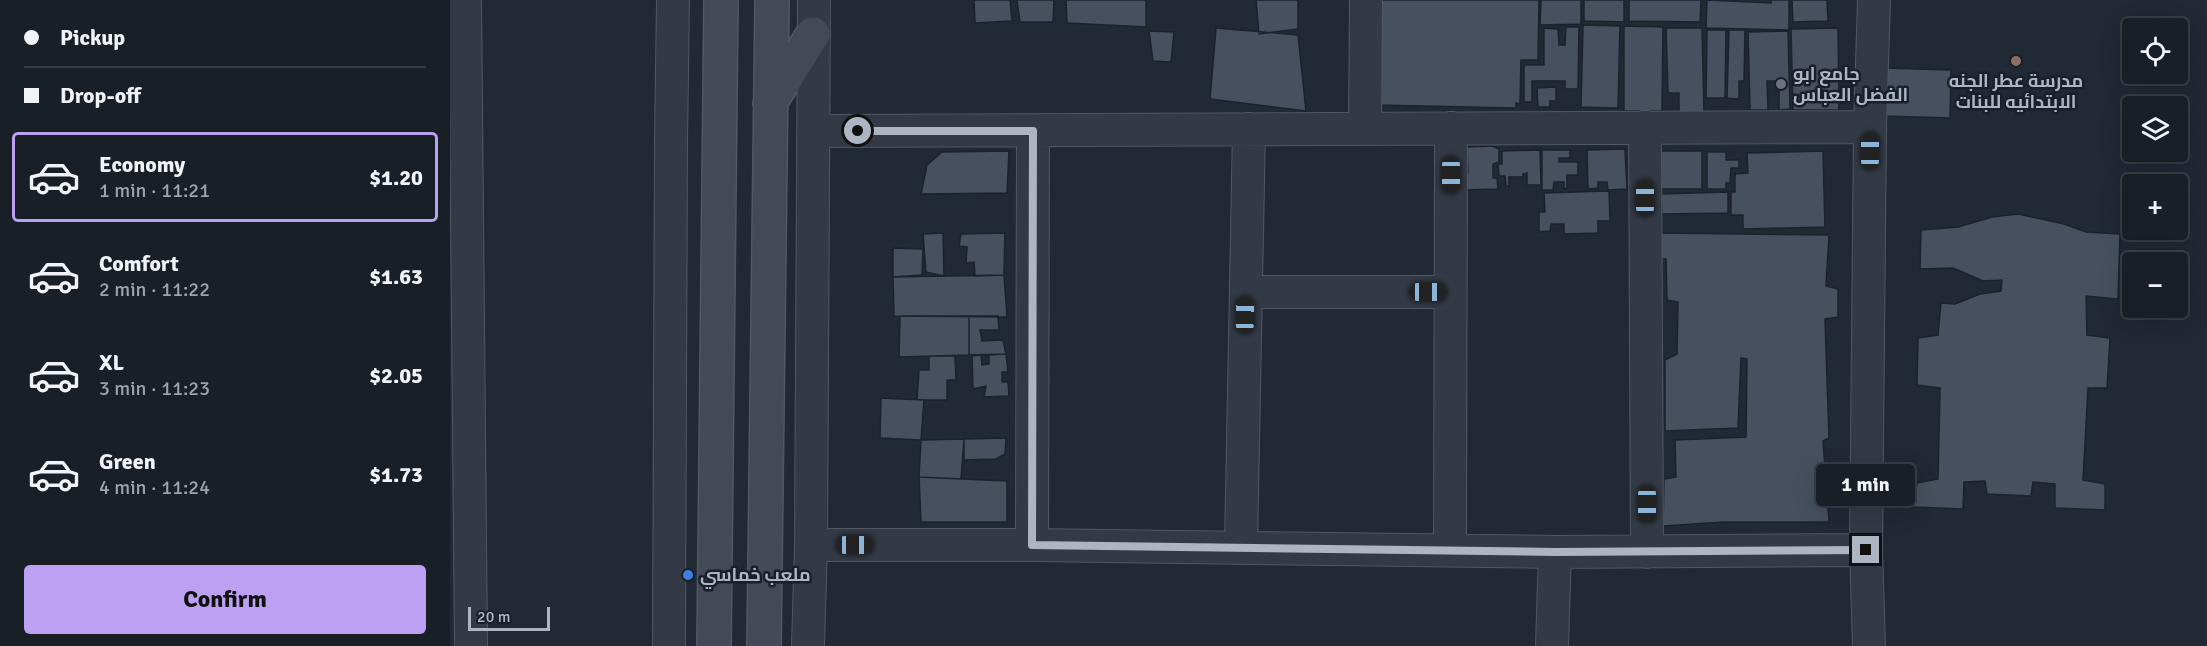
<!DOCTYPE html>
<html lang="en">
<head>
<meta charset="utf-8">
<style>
	:root { --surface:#181f27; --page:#252c33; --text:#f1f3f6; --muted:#9fa2a7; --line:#363d44; --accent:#bca0f2 }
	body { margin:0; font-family:Signika,Cairo,sans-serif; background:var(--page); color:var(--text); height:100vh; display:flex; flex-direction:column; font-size:22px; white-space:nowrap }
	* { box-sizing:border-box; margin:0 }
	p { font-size:20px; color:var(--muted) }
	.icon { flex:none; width:33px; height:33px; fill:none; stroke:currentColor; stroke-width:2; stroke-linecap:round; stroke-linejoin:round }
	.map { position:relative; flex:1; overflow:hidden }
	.side { display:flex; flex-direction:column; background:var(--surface); width:450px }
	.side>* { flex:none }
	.hud { display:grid; align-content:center; height:132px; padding:0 24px; background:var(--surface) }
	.buttons { position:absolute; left:1672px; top:18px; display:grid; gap:12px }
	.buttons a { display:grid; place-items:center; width:66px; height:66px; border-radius:6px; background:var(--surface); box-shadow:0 6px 24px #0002,0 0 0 2px var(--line); font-size:30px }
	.scale { position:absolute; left:18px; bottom:15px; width:82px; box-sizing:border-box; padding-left:6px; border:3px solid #adb5c2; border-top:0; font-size:16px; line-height:21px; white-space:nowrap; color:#adb5c2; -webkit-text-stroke:4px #192029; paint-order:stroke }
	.end { position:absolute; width:27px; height:27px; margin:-14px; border:8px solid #adb5c2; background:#111; box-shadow:0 0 0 3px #111 }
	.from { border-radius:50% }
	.bubble { position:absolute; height:42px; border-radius:6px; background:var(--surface); box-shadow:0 6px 24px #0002,0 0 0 2px var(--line); font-size:20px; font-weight:700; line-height:42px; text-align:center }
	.car { position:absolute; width:18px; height:36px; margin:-18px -9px; border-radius:8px; box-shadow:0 0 4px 2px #0007; background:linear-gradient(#222 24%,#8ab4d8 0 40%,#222 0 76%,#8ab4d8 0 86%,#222 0) }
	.hud b { display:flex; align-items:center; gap:21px; height:57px; font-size:22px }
	.hud b+b { border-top:2px solid var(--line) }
	.hud i { width:15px; height:15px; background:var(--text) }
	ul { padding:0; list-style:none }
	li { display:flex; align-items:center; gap:18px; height:90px; margin:0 12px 9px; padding:0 12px; border:3px solid transparent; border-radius:6px }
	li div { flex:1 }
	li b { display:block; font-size:22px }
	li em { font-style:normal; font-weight:700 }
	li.selected { border-color:var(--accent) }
	li>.icon { width:54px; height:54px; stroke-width:1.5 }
	.primary-button { display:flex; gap:12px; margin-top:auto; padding:12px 24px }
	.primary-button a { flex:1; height:69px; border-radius:6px; background:var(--accent); color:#111; font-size:24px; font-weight:700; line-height:69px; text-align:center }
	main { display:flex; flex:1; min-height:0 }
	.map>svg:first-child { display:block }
	.building { fill:#46505e; stroke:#1b222b; stroke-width:1.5 }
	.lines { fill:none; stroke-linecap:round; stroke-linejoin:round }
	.street-casing { stroke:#515863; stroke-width:34 }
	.secondary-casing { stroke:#515863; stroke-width:36 }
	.street { stroke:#333a45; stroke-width:32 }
	.secondary { stroke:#424a57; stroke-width:33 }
	.route { stroke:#adb5c2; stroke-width:8 }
	.education-dot { fill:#8d6e63; stroke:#192029; stroke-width:2 }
	.worship-dot { fill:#6b7280; stroke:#192029; stroke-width:2 }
	.shop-dot { fill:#3f7fe0; stroke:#192029; stroke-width:2 }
	.labels { text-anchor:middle; stroke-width:5; stroke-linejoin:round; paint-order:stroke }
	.poi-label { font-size:18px; font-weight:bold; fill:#adb5c2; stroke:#192029; text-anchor:start }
</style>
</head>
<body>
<main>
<section class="side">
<div class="hud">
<b><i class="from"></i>Pickup</b>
<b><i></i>Drop-off</b>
</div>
<ul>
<li class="selected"><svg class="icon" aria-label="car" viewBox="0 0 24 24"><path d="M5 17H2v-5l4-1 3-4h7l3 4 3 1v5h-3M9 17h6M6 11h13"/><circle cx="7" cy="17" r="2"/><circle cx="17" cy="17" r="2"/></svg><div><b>Economy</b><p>1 min · 11:21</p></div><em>$1.20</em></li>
<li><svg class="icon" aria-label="car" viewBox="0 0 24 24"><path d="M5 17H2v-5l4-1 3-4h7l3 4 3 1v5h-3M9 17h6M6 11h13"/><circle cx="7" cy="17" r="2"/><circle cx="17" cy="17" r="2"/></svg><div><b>Comfort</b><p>2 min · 11:22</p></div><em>$1.63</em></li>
<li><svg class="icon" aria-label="car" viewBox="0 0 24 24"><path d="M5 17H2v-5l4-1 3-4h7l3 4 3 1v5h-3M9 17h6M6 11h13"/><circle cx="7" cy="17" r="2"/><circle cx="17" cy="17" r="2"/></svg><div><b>XL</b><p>3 min · 11:23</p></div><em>$2.05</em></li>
<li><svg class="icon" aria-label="car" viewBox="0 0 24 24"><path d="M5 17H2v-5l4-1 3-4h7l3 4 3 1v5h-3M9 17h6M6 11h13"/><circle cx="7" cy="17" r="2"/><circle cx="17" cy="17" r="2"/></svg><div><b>Green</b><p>4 min · 11:24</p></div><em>$1.73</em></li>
</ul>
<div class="primary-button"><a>Confirm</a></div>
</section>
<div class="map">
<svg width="1757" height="646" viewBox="0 0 1757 646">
	<rect width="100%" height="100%" fill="#202934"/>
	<path class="building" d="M524,0H560L562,21L525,23Z
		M567,0H604L603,22H570Z
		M616,0H696V27L617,23Z
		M806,0H848V29L809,34Z
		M928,0H1089L1088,60H1071L1070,104L1066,103V108L925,105Z
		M1091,0H1131V24L1090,25Z
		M1134,0H1174V22L1134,21Z
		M1179,0H1251L1250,22L1179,21Z
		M1257,0L1321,3V0H1339V30L1256,28Z
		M1342,0H1377L1378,21L1343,22Z
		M1133,25L1170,26L1168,108L1131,107Z
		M1174,26L1213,27L1212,111H1174Z
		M1116,27H1129L1128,89H1115V81H1082V102H1074V65H1094V28L1108,29L1109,45H1115Z
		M766,28L848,35L856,111L760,99Z
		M1216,28H1252L1254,113L1229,114V93H1218Z
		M1388,28L1389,110H1343L1341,29Z
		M1257,30H1276L1275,98H1256Z
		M1279,30H1295L1294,81H1289V99L1277,98Z
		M699,31L724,32L721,62L703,61Z
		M1338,31L1340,109L1329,110V81H1317L1318,110H1300L1298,32Z
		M1434,68L1501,70L1500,118L1433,116Z
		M1106,87V101H1100V107H1088L1087,88Z
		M1042,146L1049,149V162L1043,164V178H1047L1048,189L1011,190L1010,173H1018L1017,147Z
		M1175,149L1177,189L1158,190L1157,182H1148V188L1138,189L1137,150Z
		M1090,150L1091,185H1077V173L1073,174V177H1059V186H1056L1055,176H1049L1048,164H1052V151Z
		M1092,150H1120V158H1109V162H1128V175H1117V188L1114,189V182H1104L1103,190H1092Z
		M559,151L557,193L471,194L477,165L492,152Z
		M1210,151H1252V189H1210Z
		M1373,151L1375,227L1293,229V215H1281V192H1285V174L1298,173L1297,153Z
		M1257,152H1276V160H1289V168H1281L1280,183H1276V189H1257Z
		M1159,191L1160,221H1148V233L1114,234V224H1101L1100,231L1089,232V212H1095L1094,193Z
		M1278,192V213L1212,214L1211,194Z
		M1568,214L1614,224L1636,232L1670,234L1668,299L1636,296L1637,335L1660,338L1657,388H1638L1633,480L1655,484V510L1605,508V484L1583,482L1581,496L1537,494L1535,481L1514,482L1513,509L1463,507L1467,483L1488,479L1490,388L1467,385L1468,338L1488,335L1491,303L1505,304L1530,294L1551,291L1552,280L1533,281L1503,268L1470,269L1471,230L1508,227L1542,217Z
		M493,233L494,276L476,272L473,234Z
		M555,233L554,275L525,276L524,262L516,263L517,247L509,246L511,234Z
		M1211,233L1379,235L1376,286L1388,289V317L1375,319L1379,438L1373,441L1379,522H1273L1213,526L1214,479L1226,477L1225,440L1296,437L1297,359L1291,358L1288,428L1215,431V360L1227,354L1228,302L1217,300L1216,259H1211Z
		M443,248L473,249L472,275L443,277Z
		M554,275L557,317L444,316L443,277Z
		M450,316H519V355L449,357Z
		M519,316H548L549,330H530L532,341L553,340L556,354L519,355Z
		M556,354L558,372H552V382H558L559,396L534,397L536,386L523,389L522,356L531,355L532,365L539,364V355Z
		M479,356H505L506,380H497V400H467L469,370H479Z
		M431,398L474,400L471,440L430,438Z
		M556,438L555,454L546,459L514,460V439Z
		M514,439L511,479L469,477L471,440Z
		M469,477L557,481V522H471Z"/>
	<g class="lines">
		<defs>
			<path id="street" d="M15,0L21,646
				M1195,127L1197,552
				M915,128L916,0
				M365,131L1420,127
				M796,292H1000
				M361,545H582L1105,552L1416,550
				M582,545L583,131
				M791,547L799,129
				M1000,549L1001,128
				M219,646L221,140L223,0
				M358,646L361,545L364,0
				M1102,646L1105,552
				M1419,646L1416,550L1420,127L1424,0"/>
			<path id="secondary" d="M320,103L363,34
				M264,646L271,0
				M314,646L322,0"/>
		</defs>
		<use href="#street" class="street-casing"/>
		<use href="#secondary" class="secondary-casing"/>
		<use href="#street" class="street"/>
		<use href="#secondary" class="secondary"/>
	</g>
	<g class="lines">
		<path class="route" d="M408,131H583L582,545L1105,552L1416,550"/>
	</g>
	<circle class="education-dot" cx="1566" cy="61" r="6"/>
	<circle class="worship-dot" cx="1331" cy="84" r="6"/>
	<circle class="shop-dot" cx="238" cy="575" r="6"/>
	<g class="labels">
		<g class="poi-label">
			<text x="1343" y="80">جامع ابو<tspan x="1343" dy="21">الفضل العباس</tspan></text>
			<text x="1566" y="87" text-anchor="middle">مدرسة عطر الجنه<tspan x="1566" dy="21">الابتدائيه للبنات</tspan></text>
			<text x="250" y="581">ملعب خماسي</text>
		</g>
	</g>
</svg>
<div class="buttons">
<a><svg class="icon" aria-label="locate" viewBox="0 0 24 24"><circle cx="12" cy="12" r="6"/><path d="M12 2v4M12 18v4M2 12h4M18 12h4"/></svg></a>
<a><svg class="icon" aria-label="layers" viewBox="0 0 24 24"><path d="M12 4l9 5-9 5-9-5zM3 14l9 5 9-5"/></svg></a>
<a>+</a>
<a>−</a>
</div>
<div class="scale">20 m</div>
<i class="end from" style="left:408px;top:131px"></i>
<i class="end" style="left:1416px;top:550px"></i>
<div class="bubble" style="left:1366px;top:464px;width:99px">1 min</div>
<i class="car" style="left:1420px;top:151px;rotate:0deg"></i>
<i class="car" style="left:1001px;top:175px;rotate:180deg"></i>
<i class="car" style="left:1195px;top:198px;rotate:0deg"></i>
<i class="car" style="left:978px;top:292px;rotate:90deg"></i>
<i class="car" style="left:795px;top:315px;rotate:1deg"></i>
<i class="car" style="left:1197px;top:504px;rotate:180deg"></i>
<i class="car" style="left:405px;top:545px;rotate:90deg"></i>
</div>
</main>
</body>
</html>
